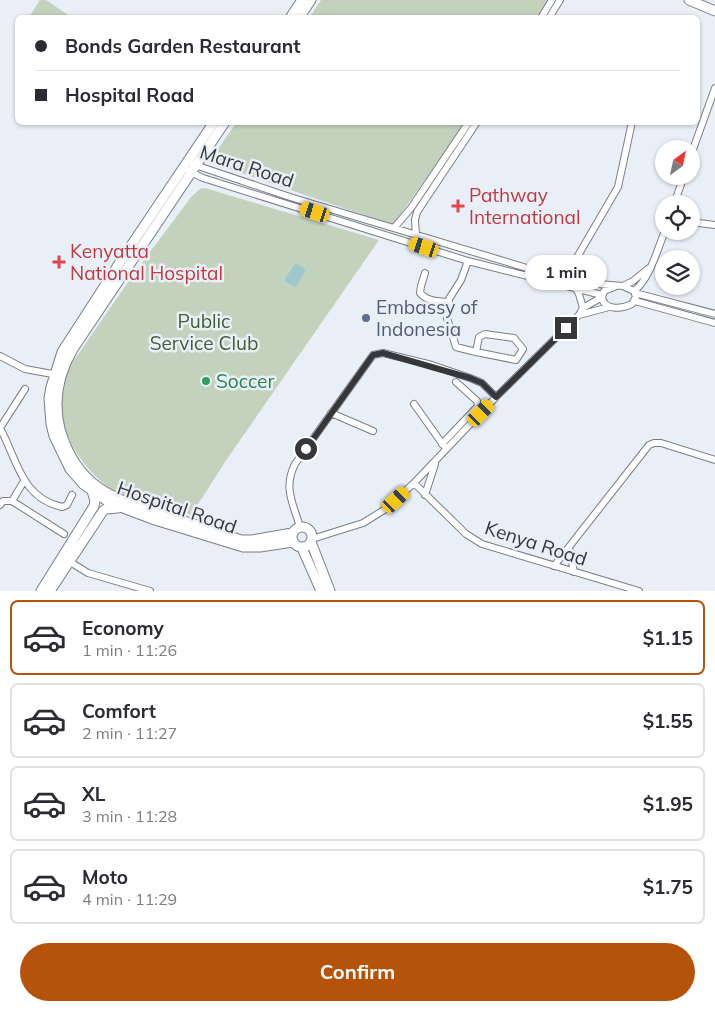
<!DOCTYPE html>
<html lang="en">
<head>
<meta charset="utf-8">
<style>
	:root { --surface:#fff; --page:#f2f2f3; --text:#2b2b33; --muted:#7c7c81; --line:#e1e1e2; --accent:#b45309 }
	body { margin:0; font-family:Mulish,sans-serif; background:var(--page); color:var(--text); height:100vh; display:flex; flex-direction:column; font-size:19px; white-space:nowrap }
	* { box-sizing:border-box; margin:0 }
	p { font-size:16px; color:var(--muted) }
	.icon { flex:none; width:28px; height:28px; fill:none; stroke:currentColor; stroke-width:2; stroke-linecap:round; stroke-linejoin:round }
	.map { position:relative; height:591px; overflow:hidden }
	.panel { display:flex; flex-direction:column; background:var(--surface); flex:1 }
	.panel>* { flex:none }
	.top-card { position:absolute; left:15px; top:15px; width:685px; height:110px; border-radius:8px; box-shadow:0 1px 4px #0004; display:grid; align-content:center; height:110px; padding:0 20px; background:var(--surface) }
	.needle { width:32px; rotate:33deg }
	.fabs { position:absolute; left:655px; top:140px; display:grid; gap:10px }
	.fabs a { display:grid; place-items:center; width:45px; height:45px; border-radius:50%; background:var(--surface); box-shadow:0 1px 4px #0004; font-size:25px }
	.end { position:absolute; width:22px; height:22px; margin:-11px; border:6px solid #35373b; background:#fff; box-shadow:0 0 0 2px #fff }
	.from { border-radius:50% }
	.bubble { position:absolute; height:35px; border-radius:18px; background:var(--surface); box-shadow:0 1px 4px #0004; font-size:16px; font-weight:700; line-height:35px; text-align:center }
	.car { position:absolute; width:15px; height:30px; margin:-15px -8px; border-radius:6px; box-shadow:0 0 4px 1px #0007; background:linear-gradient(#f5c518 24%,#345 0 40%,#f5c518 0 76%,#345 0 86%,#f5c518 0) }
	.top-card b { display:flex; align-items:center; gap:18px; height:48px; font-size:19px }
	.top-card b+b { border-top:1px solid var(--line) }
	.top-card i { width:12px; height:12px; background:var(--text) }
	ul { padding:9px 0 0; list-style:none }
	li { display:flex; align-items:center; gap:15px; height:75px; margin:0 10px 8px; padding:0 10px; border:2px solid var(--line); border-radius:8px }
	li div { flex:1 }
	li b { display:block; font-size:19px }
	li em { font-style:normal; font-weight:700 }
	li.current { border-color:var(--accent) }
	li>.icon { width:45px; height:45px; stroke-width:1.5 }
	.primary-button { display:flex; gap:10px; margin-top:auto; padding:10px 20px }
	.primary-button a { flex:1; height:58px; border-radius:30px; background:var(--accent); color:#fff; font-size:20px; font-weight:700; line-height:58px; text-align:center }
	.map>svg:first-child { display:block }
	.green { fill:#c3d2bc }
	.water { fill:#9ec8ce }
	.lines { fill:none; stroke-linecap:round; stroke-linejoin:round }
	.street-casing { stroke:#797e86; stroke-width:8 }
	.secondary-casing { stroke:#797e86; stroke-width:11 }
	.street { stroke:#fff; stroke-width:6 }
	.secondary { stroke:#fff; stroke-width:9 }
	.route { stroke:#35373b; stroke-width:6 }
	.health-dot { fill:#e0444e; stroke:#e9eff7; stroke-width:2 }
	.service-dot { fill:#5c6f8a; stroke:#e9eff7; stroke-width:2 }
	.leisure-dot { fill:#2e9e5b; stroke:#e9eff7; stroke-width:2 }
	.labels { text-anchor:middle; stroke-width:5; stroke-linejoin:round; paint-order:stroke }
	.street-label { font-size:19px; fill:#35373b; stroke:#e9eff7 }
	.health-label { font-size:19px; fill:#be3a42; stroke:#e9eff7; text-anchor:start }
	.service-label { font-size:19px; fill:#4e5e75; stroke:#e9eff7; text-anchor:start }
	.park-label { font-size:19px; fill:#435e33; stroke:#e9eff7 }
	.leisure-label { font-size:19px; fill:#27864d; stroke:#e9eff7; text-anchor:start }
</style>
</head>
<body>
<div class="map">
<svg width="715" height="591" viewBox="0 0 715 591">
	<rect width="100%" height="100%" fill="#e9eff7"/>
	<path class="green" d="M40,0H46L71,17H29Z
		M321,0H550L538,17L309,18Z
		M236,123H465L393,225L209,162Z
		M205,188L379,240L227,459L191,515C170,509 132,502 114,491C90,477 62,439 62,411C61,397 65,379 70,366L135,272L192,196L200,189Z"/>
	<path class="water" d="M296,263L306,270L295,288L284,280Z"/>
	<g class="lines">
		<defs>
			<path id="street" d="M541,18L552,0
				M549,18L560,0
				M691,155L715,88
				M192,164L290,197L547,274L586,283L623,286L634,291L636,297L632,304C622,309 604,311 602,297
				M189,171L203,178L468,261L602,295
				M674,204L684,176
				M691,222L715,225
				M394,228L411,208L469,122
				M416,235L415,220L417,212L477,122
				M468,261L461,280L449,299L447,318L456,347L476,352L479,337L485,334L514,338L523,349L516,360L476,352
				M425,273L421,286L420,293C428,302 438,301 449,302
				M565,278L618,187L632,122
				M623,286L633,281L649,268
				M576,289L579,294L583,308
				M634,291C650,279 657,250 665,231
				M635,293L715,314
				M635,301L715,323
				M579,315L609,307
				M0,356L25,369L58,375
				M414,404L444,446
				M331,413L373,431
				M0,428C17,459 21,498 62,507L67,505L72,495
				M0,428L25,389
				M442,444L478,406L477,401L456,382
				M414,483L466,534L482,544L639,591
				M425,495L435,464
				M12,501L64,534
				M0,505L3,501H12L24,481
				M300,527C293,503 283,488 295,464L373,355L383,353L432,365L470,378L482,383L496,397
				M312,539L363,523L384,510L414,483L496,397L579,315L583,308L602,297L604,291L614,287
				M569,548L574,572
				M67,560L88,573L150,591
				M554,566L649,445L654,443H661L715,460"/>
			<path id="secondary" d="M689,0L715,11
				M290,18L302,0
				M299,18L311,0
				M214,122L122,259L62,352L51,387L49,398L51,424L54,436L70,469L83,484L110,503L155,520L243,547H260L293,542
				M225,122L73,349C59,373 53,401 60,429C77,488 113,499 165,515C191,523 216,531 241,540H252L292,533
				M292 537a10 10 0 1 1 20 0a10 10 0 1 1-20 0Z
				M311,542L330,591
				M302,548L321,591
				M41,591L94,506L95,501L92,491
				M50,591L103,511L106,509L118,508"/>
		</defs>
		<use href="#street" class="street-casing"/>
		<use href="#secondary" class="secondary-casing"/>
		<use href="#street" class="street"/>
		<use href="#secondary" class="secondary"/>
	</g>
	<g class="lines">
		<path class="route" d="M306,449L373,355L383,353L470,378L482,383L496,397L566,328"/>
	</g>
	<g class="health-dot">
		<path d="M455.5 198.5h5v5h5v5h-5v5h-5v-5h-5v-5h5z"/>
		<path d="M56.5 254.5h5v5h5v5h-5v5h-5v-5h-5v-5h5z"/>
	</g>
	<circle class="service-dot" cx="366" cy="318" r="5"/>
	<circle class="leisure-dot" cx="206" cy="381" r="5"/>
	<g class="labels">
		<g class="street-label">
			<text transform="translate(247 166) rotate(18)" y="7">Mara Road</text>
			<text transform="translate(177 507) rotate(19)" y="7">Hospital Road</text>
			<text transform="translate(536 543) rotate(18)" y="7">Kenya Road</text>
		</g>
		<g class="health-label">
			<text x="469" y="202">Pathway<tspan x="469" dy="22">International</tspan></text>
			<text x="70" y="258">Kenyatta<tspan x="70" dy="22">National Hospital</tspan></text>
		</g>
		<g class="service-label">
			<text x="376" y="314">Embassy of<tspan x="376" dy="22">Indonesia</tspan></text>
		</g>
		<g class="park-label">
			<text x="204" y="328">Public<tspan x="204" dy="22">Service Club</tspan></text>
		</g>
		<g class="leisure-label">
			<text x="216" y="388">Soccer</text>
		</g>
	</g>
</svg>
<div class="fabs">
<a><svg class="needle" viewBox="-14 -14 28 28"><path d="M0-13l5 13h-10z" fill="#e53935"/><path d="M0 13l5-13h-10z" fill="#7c7c81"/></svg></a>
<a><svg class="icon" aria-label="locate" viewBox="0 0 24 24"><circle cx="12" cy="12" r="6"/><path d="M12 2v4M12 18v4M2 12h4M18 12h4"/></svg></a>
<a><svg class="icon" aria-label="layers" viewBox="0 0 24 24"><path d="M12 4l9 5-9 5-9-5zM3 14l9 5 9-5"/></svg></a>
</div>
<i class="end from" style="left:306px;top:449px"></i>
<i class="end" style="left:566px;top:328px"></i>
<div class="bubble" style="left:525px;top:255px;width:82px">1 min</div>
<i class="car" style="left:315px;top:212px;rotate:288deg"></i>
<i class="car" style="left:424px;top:247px;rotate:288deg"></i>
<i class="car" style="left:481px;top:413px;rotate:44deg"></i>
<i class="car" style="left:396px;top:500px;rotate:47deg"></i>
<div class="top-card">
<b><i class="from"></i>Bonds Garden Restaurant</b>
<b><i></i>Hospital Road</b>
</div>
</div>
<section class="panel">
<ul>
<li class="current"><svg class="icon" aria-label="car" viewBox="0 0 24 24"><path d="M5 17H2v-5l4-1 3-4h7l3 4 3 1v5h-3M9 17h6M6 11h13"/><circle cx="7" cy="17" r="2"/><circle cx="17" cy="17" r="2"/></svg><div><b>Economy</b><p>1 min · 11:26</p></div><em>$1.15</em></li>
<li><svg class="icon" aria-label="car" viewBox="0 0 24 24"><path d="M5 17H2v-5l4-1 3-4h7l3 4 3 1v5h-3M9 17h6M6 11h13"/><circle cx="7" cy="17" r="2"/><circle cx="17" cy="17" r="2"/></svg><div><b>Comfort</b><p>2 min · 11:27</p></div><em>$1.55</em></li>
<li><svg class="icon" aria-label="car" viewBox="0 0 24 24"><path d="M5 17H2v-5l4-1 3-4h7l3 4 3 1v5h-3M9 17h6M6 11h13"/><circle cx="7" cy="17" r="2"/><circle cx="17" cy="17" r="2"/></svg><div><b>XL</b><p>3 min · 11:28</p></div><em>$1.95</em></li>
<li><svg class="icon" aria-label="car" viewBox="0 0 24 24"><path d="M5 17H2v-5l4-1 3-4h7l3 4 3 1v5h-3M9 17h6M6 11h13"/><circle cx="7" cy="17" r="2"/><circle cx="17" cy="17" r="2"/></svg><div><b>Moto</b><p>4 min · 11:29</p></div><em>$1.75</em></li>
</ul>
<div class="primary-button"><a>Confirm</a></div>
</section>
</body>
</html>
